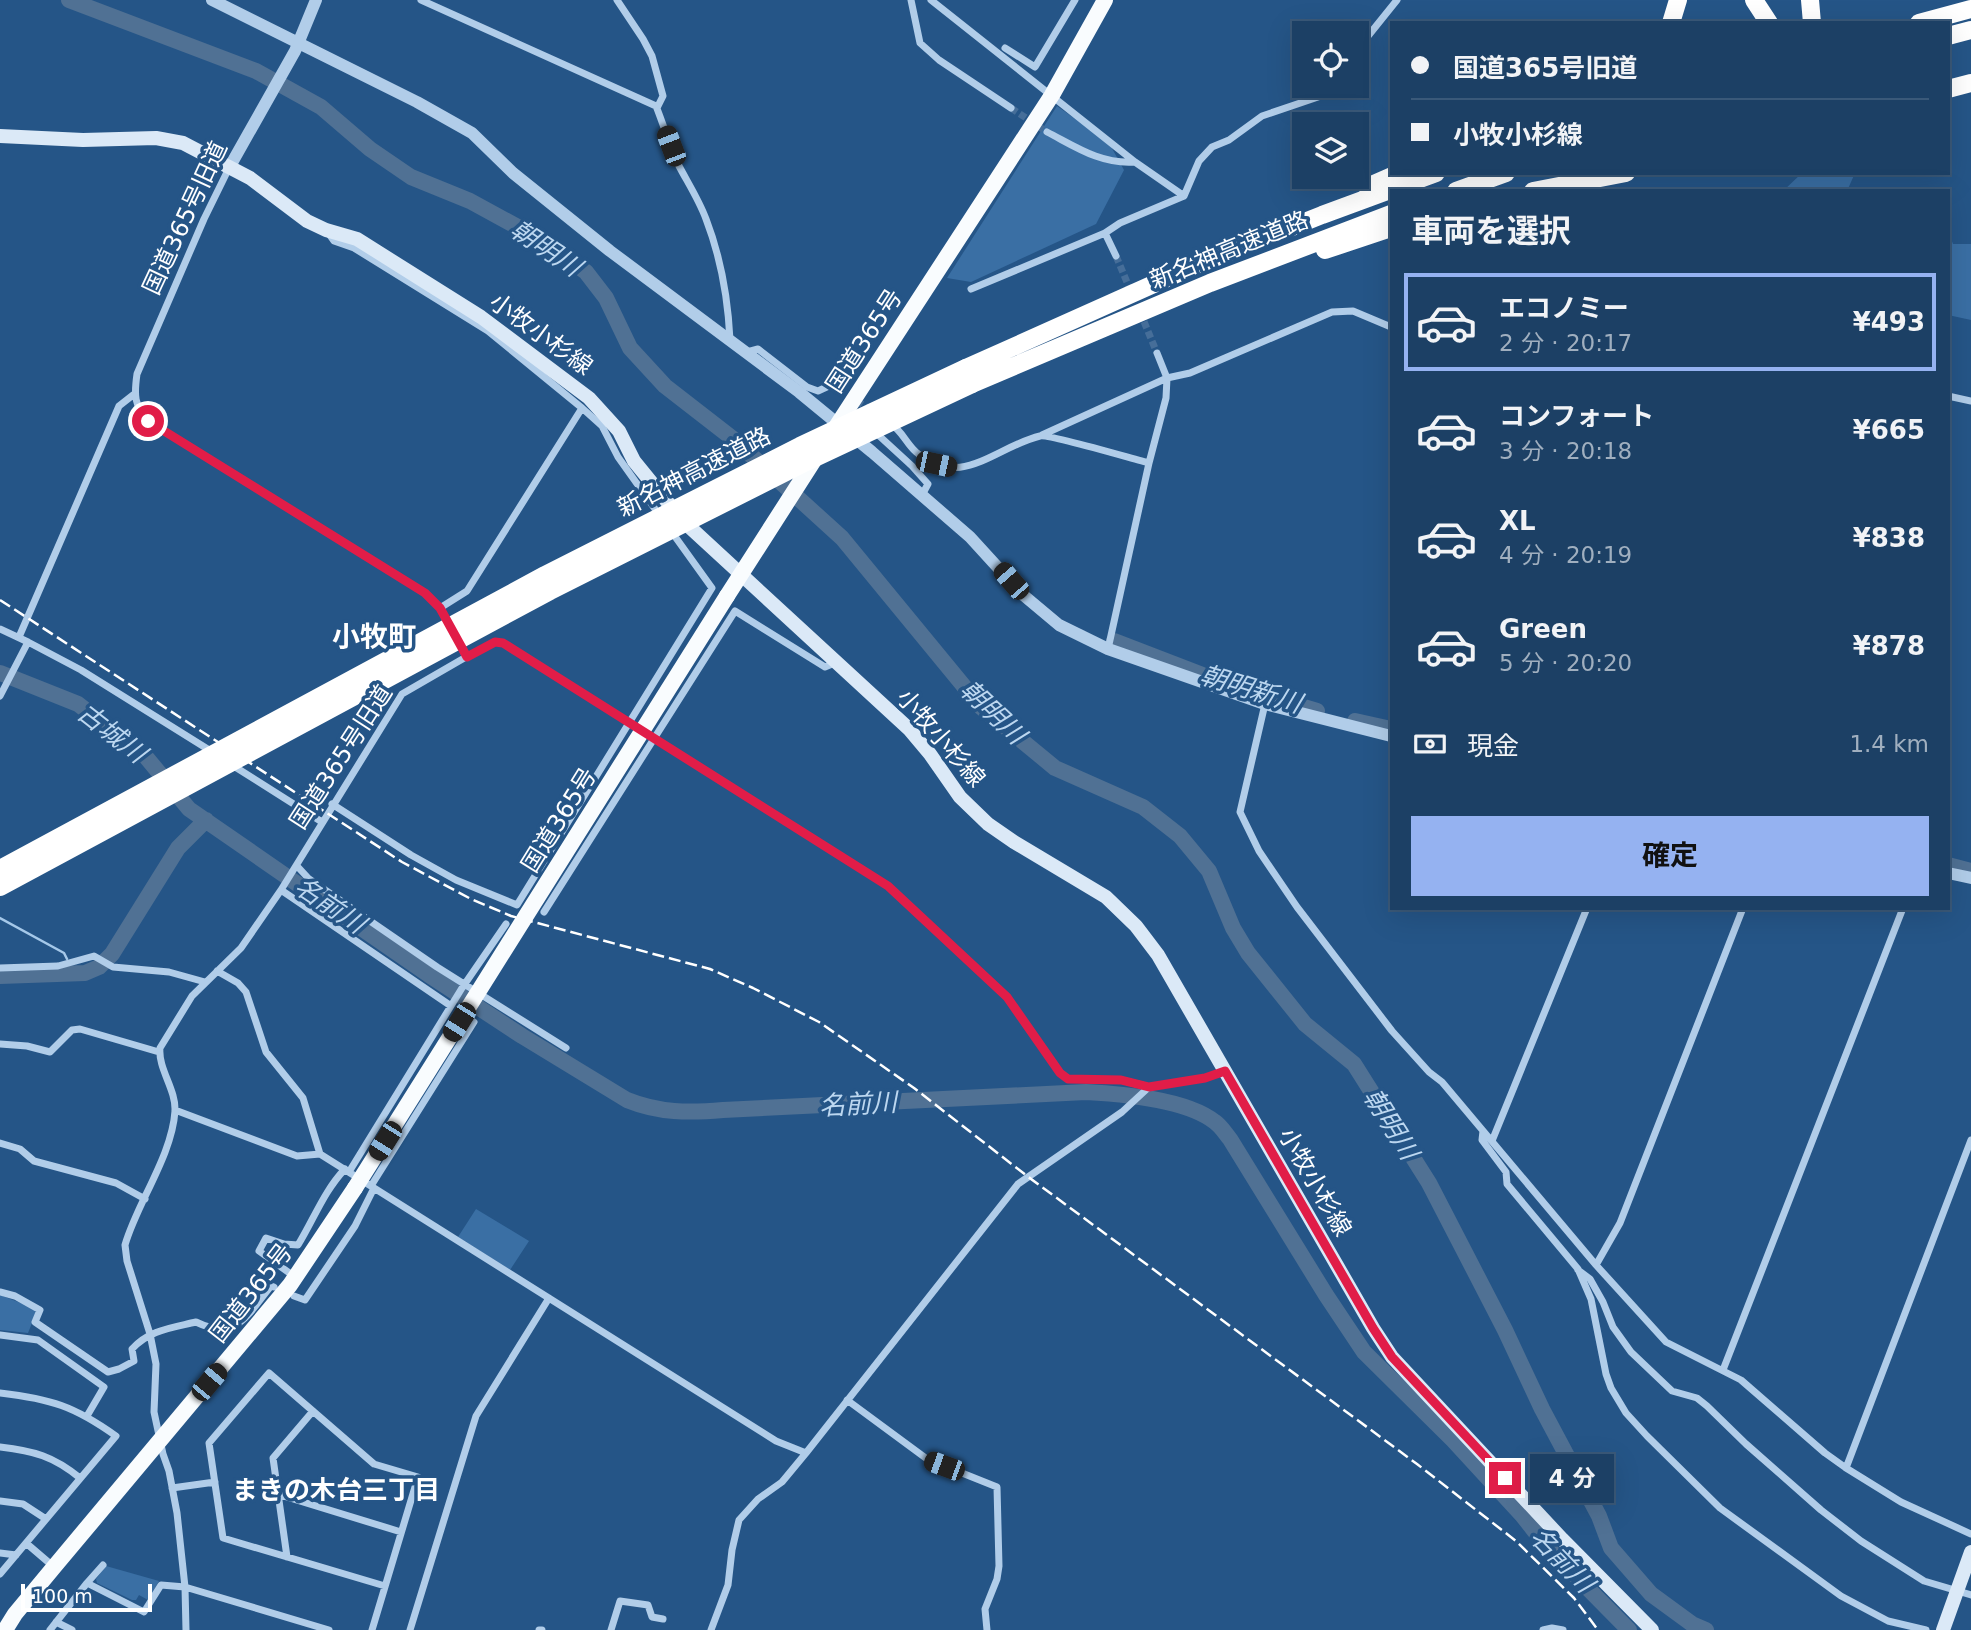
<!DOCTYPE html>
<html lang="ja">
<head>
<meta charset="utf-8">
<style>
	:root { --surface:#1c4065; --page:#25476b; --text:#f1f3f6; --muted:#a0afbf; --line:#3a5979; --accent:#95b2f1 }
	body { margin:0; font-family:"DejaVu Sans","Noto Sans JP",sans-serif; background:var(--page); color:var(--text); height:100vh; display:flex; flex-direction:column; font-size:26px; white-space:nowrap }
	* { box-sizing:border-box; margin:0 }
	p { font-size:23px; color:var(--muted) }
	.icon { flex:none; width:38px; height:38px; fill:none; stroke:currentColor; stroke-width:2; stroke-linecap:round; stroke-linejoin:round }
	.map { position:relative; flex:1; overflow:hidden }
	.panel { position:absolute; left:1390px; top:189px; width:560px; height:721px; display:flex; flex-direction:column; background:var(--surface); border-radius:0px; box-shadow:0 7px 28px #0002,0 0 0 2px var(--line) }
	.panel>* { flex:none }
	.top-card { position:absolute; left:1390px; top:21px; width:560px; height:154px; border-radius:0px; box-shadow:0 7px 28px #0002,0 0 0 2px var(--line); display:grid; align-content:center; height:154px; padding:0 21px; background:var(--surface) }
	.tools { position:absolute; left:1292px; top:21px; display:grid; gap:14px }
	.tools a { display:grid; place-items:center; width:77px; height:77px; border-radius:0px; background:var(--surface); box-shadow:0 7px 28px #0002,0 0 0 2px var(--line); font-size:35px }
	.scale { position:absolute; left:21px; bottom:18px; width:131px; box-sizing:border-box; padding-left:7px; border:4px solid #fff; border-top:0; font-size:19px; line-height:24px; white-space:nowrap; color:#fff; -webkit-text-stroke:5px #255587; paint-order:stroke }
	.end { position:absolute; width:32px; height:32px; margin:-16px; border:9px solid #e11d48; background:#fff; box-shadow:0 0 0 4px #fff }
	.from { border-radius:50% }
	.bubble { position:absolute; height:49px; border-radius:0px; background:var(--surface); box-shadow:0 7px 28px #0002,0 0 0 2px var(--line); font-size:23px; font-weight:700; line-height:49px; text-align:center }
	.car { position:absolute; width:21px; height:42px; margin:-21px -10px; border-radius:9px; box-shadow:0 0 5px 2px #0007; background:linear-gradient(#222 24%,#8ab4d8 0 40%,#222 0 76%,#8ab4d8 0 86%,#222 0) }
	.top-card b { display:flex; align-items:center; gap:24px; height:66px; font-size:26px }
	.top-card b+b { border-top:2px solid var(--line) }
	.top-card i { width:18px; height:18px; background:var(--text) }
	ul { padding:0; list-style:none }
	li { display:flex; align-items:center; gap:21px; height:98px; margin:0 14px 10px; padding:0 7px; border:4px solid transparent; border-radius:0px }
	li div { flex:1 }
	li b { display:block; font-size:26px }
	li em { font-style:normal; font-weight:700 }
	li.active { border-color:var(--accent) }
	li>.icon { width:63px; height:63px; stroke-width:1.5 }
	h2 { padding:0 21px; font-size:32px; line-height:84px }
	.pay { display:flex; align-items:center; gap:18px; height:77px; padding:0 21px; font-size:26px }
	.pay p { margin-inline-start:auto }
	.action { display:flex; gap:14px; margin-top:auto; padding:14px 21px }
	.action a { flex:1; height:80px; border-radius:0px; background:var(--accent); color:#111; font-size:28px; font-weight:700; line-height:80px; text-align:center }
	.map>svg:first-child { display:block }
	.green { fill:#3a6fa4 }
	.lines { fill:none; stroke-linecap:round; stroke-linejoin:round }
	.stream { stroke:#a5c8e9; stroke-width:2.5 }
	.river { stroke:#507194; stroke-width:16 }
	.minor-tunnel { stroke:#466e99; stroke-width:7; stroke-dasharray:7 3.5; stroke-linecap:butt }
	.minor { stroke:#b1cde9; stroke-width:7 }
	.tertiary { stroke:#b1cde9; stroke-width:12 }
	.secondary { stroke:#dbe9f7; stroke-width:14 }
	.trunk { stroke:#f9fcfe; stroke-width:16 }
	.motorway { stroke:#fff; stroke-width:18 }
	.rail { stroke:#fff; stroke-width:2.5; stroke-dasharray:12 5; stroke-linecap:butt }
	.trunk-bridge { stroke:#f9fcfe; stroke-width:16 }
	.motorway-bridge { stroke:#fff; stroke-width:18 }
	.route { stroke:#e11d48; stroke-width:9 }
	.labels { text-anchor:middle; stroke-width:7; stroke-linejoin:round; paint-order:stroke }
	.street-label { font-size:24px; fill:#fff; stroke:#255587 }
	.water-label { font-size:26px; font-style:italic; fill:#bcd7f0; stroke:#255587 }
	.neighbourhood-label { font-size:26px; font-weight:bold; fill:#fff; stroke:#255587 }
	.quarter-label { font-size:28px; font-weight:bold; fill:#fff; stroke:#255587 }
</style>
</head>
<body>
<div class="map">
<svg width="1971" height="1630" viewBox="0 0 1971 1630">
	<rect width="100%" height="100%" fill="#255587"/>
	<path class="green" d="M1057,106L1109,143L1124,170L1096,224L971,282L947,278Z
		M1802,173H1855L1847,191H1783Z
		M1948,231L1953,244H1971V320L1948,315Z
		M476,1209L529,1241L510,1270L458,1237Z
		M0,1295L34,1308L36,1313L28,1333L0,1330Z
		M106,1566L159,1581L148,1600L139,1595L136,1600H132L97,1583L96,1579Z"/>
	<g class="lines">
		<path class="stream" d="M0,918L64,953L67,959
			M67,969V975"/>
		<path class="river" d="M69,0L256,71L321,107L370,149L411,177L470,201L547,243L586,272L606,298L630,348L665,386L732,438L842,538L981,707L1055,768L1143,807L1180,836L1209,871L1233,928L1248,953L1305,1024L1354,1064L1429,1183L1505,1330L1542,1409L1599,1516L1611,1548L1651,1594L1692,1624L1706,1630
			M1114,641L1218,681L1317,711
			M0,673L78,704L146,757L189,809L429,975L522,1036L627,1100C659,1113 689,1113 723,1110L1086,1092C1122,1094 1186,1099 1215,1122C1221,1126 1225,1133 1230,1139L1326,1295L1364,1352L1453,1440L1522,1515L1547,1547L1629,1630
			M1355,721L1391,729
			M1948,865L1971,871
			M0,976L85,973L99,967L112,954L178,848L206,820"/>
		<path class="minor-tunnel" d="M1011,108L1047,132
			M1116,256L1132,294
			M1140,312L1157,353
			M839,389L869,409"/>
		<path class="minor" d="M421,0L656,106C664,126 670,147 679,166C688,183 699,200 706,219C721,258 728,298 730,340
			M617,0L643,39L652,56L663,96L657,108
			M911,0L920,43L939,60L1011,108
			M931,0L1135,162L1184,196
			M1005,48L1035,67L1075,0
			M1356,51L1397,0
			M1047,132C1076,147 1100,164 1134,162
			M229,168L204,219L137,374C134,395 134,405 148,421L425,593L440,608L449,625
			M1105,233L1116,256
			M329,234L334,241L354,248L488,331L582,408L602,426L618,457L660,516
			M971,289L1105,233L1120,223L1184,196L1199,161L1212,147L1229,140L1262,116L1321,96L1331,86
			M747,352L758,349L807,387L818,391L831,385L839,389
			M1948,396L1971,401
			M891,424C902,431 906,443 916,452C960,491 997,446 1040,436C1049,434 1133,459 1149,463
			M875,432L912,466L928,484L922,495
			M1042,435L1167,378L1190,373L1332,312L1353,311L1391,327
			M440,608L467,591L582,408
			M0,629L28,642L0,696
			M19,637L119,406L133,395
			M28,642L81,670L214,753
			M1108,649L1149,463L1166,398L1167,378L1157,353
			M466,657L495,642L503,643L888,886L1007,997L1060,1073L1068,1079L1121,1080L1149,1087
			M1265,704L1240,812L1259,851L1297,907L1392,1031L1429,1072L1442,1082L1596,1265
			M232,765L322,822
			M332,804L411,855L456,880L517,905L712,588L671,531
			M297,866L309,879L437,967L566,1048
			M281,890L451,1006
			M1743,908L1620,1223L1596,1265L1666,1342L1741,1380L1825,1453L1846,1468L1901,1502L1971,1534
			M544,912L735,611L825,667L837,662
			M0,968L58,966L94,956L113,967L169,972L205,982
			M217,971L238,983L246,992L266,1052L303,1098L320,1154
			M0,1044L27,1046L50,1052L72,1030L80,1029L159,1052
			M175,1110L297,1156L320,1154L776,1441L806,1453
			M1483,1131L1482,1140L1506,1172L1507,1184L1578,1269L1591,1299L1606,1374L1611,1388L1626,1413L1647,1436L1720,1508L1841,1596L1888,1621L1926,1630
			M1492,1141L1587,908
			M0,1143L20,1149L34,1161L116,1183L145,1199
			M349,1172L462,988L506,924
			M371,1186L474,1022L464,1015
			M1578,1270L1590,1279L1603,1302L1613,1327L1631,1352L1672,1391L1697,1398L1707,1406L1746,1444L1821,1510L1861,1541L1924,1581L1971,1595
			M295,1277L259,1251L266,1238L284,1244L298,1245C314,1219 324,1191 345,1169
			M0,1292L15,1296L40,1310L35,1322L108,1372L119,1369L134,1361L132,1349C149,1330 171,1328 196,1322C237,1342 247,1315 271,1286L274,1287
			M294,1296L305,1300L355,1226L374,1188
			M0,1335L38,1340L104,1387L87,1416
			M1723,1370L1903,908
			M0,1393C51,1399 74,1406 116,1436L26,1543L54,1567
			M847,1400L927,1459L997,1487L999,1566L997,1579L985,1609L987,1630
			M0,1447C34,1451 53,1456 80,1478
			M1846,1468L1971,1140
			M172,1488L215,1482
			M277,1494L401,1532
			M0,1501L23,1504L46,1519
			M0,1553L16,1555
			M287,1557L273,1458L313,1411
			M0,1574L26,1543
			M87,1583L103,1565
			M56,1622L72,1630
			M50,1630L87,1583L144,1612L161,1585L185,1587L329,1630
			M186,1630L185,1587L177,1513L169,1471L163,1454L154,1412L156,1364L150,1334L127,1261L125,1245C137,1203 172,1156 175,1111C176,1089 158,1069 160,1048L192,996L241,948L281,890L402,694L466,657L458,641
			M372,1630L418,1477L374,1464L269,1373L209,1443L223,1538L385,1586
			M410,1630L476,1416L549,1298
			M539,1630H542
			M611,1630L620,1601L648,1605L652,1617L663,1619
			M711,1630L728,1585L732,1550L739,1520L758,1499L782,1482L806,1453L1018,1184L1122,1112L1149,1087L1205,1078L1225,1071
			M1543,1630L1552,1628L1563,1630"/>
		<path class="tertiary" d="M212,0L417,102L472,133L513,173L610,251L799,392L872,452L970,537L1022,594L1059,625L1108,649L1265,704L1391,736
			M229,168L295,51L316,0
			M1948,873L1971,878"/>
		<path class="secondary" d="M0,136L83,140L156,138L183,143L250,178L307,221L326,230L357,239L481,317L589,398L619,431L634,461L682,520L909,729L930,754L960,797L988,824L1014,842L1106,897L1136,926L1158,955L1373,1328L1392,1357L1562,1539L1652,1630
			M1943,1630L1971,1552"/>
		<path class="trunk" d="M832,433L1052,95L1105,0
			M727,596L818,454
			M5,1630L15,1614L54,1567L290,1285L355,1188"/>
		<path class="motorway" d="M1754,0L1769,23
			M1810,0L1812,23
			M1671,23L1678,0
			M1919,23L1971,9
			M1948,36L1971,30
			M1948,89L1971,83
			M1367,187L1399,173
			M1456,191L1506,173
			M1533,191L1626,173
			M1325,250L1391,228
			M966,368L1194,266L1322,215L1436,173
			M972,384L1210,283L1391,214"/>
		<path class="rail" d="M0,600L402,862L471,899L511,916L710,969L753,988L819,1022L914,1088L1027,1176L1417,1464L1516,1541L1574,1598L1598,1630"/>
		<path class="trunk-bridge" d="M355,1188L727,596"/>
		<path class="motorway-bridge" d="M0,869L545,575L800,446L966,368
			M0,887L550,591L806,462L972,384"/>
	</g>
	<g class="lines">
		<path class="route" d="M148,421L425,593L440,608L467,657L495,642L503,643L888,886L1007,997L1060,1073L1068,1079L1121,1080L1149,1087L1205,1078L1225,1071L1373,1328L1392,1357L1505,1478"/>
	</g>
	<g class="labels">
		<g class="street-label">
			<text transform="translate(185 218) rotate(-65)" y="8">国道365号旧道</text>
			<text transform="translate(1229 250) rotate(-22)" y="8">新名神高速道路</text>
			<text transform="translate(541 334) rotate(36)" y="8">小牧小杉線</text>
			<text transform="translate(864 341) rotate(-57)" y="8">国道365号</text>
			<text transform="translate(694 472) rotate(-27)" y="8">新名神高速道路</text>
			<text transform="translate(941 738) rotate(49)" y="8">小牧小杉線</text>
			<text transform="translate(341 757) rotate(-57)" y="8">国道365号旧道</text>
			<text transform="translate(559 820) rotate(-58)" y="8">国道365号</text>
			<text transform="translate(1315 1182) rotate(60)" y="8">小牧小杉線</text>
			<text transform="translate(251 1293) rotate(-52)" y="8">国道365号</text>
		</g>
		<g class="water-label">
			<text transform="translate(546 248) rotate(34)" y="9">朝明川</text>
			<text transform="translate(1251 689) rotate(17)" y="9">朝明新川</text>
			<text transform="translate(993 712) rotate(44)" y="9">朝明川</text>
			<text transform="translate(112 733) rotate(38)" y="9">古城川</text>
			<text transform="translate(330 905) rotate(34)" y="9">名前川</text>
			<text transform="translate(858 1104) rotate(-3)" y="9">名前川</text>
			<text transform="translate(1391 1124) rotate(58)" y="9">朝明川</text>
			<text transform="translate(1562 1560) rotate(46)" y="9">名前川</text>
		</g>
		<g class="neighbourhood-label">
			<text x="336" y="1499">まきの木台三丁目</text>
		</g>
		<g class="quarter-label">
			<text x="374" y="646">小牧町</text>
		</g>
	</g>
</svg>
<div class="tools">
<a><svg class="icon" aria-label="locate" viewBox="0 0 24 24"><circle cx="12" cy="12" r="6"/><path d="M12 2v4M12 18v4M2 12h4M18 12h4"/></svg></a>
<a><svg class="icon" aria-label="layers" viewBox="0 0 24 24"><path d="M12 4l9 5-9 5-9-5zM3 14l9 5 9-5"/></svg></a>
</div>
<div class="scale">100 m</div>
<i class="end from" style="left:148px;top:421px"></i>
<i class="end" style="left:1505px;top:1478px"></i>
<div class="bubble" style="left:1530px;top:1454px;width:84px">4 分</div>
<i class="car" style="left:671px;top:146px;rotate:339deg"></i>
<i class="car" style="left:936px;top:464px;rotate:102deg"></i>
<i class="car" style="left:1011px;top:581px;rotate:319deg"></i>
<i class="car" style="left:459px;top:1022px;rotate:212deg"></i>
<i class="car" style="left:385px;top:1141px;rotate:212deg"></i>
<i class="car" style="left:209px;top:1382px;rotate:40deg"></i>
<i class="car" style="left:944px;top:1466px;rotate:290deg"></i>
<div class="top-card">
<b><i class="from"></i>国道365号旧道</b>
<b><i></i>小牧小杉線</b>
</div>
<section class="panel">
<h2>車両を選択</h2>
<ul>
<li class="active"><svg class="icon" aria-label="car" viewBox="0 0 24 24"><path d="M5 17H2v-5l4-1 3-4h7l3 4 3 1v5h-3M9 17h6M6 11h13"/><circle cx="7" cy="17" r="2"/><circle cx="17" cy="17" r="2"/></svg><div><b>エコノミー</b><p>2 分 · 20:17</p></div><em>¥493</em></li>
<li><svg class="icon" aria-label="car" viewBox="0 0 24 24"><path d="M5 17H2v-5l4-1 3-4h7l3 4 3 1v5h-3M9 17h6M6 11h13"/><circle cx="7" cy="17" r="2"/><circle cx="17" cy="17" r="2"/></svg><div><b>コンフォート</b><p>3 分 · 20:18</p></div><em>¥665</em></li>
<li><svg class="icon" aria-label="car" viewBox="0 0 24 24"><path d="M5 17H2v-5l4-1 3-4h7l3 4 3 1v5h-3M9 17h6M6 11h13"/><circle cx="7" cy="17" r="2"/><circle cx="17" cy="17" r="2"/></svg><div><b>XL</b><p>4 分 · 20:19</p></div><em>¥838</em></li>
<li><svg class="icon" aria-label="car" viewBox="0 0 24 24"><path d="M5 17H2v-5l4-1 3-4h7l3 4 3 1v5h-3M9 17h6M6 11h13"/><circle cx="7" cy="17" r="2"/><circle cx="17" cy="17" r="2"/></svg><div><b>Green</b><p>5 分 · 20:20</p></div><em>¥878</em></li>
</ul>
<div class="pay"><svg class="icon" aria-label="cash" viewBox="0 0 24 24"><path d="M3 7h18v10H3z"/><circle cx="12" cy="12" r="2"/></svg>現金<p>1.4 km</p></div>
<div class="action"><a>確定</a></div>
</section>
</div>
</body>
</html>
